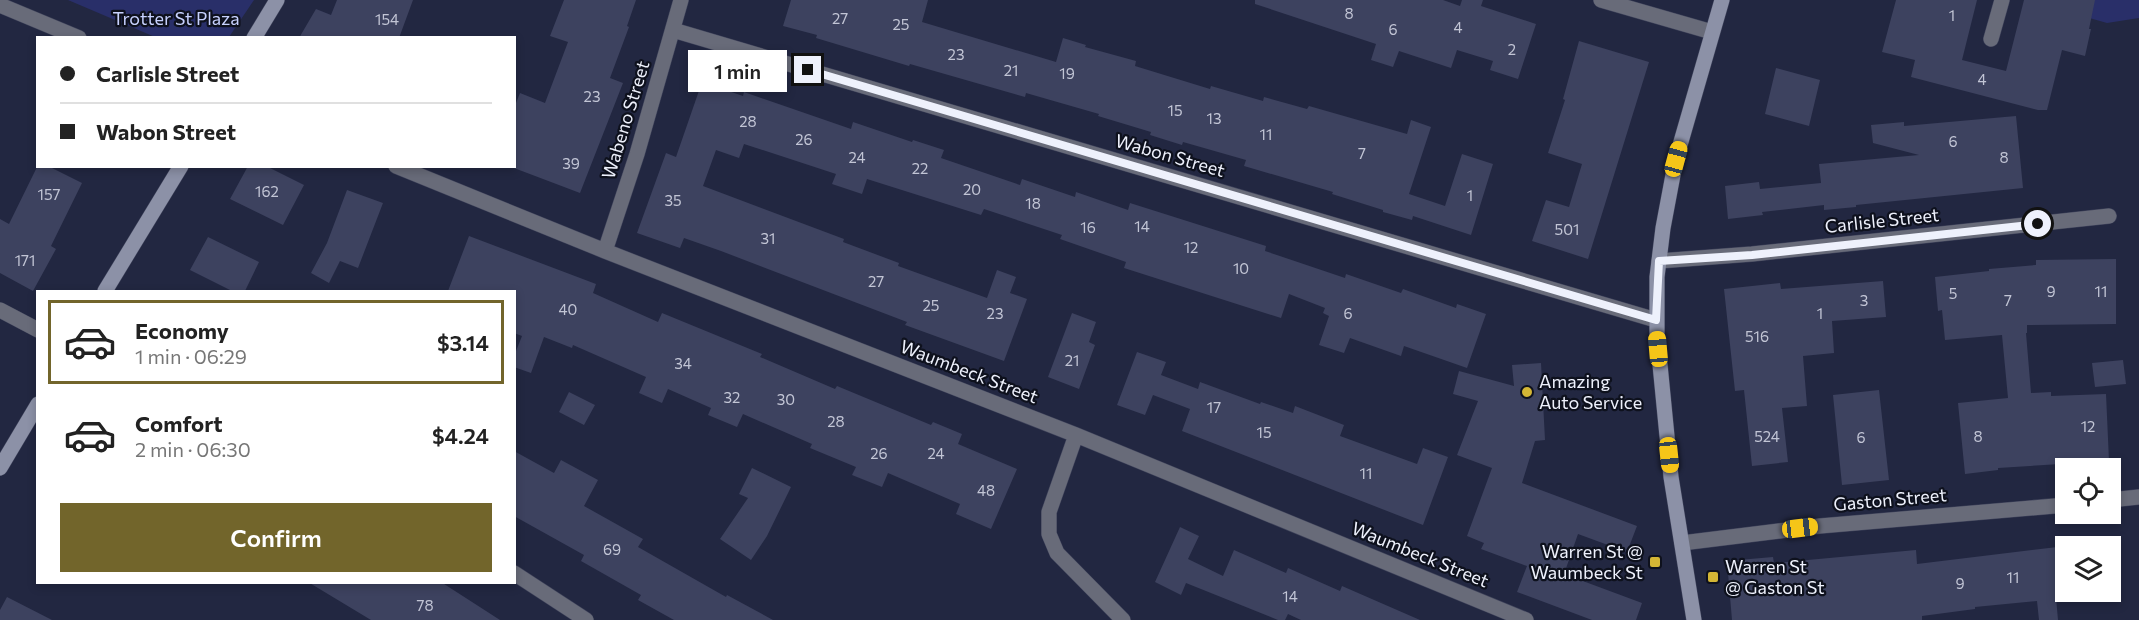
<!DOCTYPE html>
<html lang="en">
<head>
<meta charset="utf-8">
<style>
	:root { --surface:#fff; --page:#f6f6f6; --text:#222; --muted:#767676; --line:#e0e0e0; --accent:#72652b }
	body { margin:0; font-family:Commissioner,sans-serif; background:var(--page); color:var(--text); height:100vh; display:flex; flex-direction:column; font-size:22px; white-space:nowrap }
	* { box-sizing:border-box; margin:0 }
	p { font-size:20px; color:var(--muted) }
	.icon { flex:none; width:33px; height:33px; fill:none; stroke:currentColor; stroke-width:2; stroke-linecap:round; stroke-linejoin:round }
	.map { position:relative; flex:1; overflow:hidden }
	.sheet { position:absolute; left:36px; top:290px; width:480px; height:294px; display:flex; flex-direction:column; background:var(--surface); border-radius:0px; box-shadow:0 3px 9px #0003 }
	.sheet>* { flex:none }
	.top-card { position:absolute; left:36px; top:36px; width:480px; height:132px; border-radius:0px; box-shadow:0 3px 9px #0003; display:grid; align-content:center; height:132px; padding:0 24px; background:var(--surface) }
	.controls { position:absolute; left:2055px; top:458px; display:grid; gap:12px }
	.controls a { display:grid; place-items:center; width:66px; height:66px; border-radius:0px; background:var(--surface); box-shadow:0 3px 9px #0003; font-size:30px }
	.end { position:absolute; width:27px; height:27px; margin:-14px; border:8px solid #eef1fc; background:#111; box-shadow:0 0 0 3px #111 }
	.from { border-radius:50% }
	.bubble { position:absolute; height:42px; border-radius:0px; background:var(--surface); box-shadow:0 3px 9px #0003; font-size:20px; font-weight:600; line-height:42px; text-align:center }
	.car { position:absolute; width:18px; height:36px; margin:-18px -9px; border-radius:8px; box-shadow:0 0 4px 2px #0007; background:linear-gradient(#f5c518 24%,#345 0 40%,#f5c518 0 76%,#345 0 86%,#f5c518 0) }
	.top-card b { display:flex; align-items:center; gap:21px; height:57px; font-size:22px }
	.top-card b+b { border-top:2px solid var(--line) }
	.top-card i { width:15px; height:15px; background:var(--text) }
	ul { padding:10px 0 0; list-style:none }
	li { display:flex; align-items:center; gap:18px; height:84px; margin:0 12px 9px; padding:0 12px; border:3px solid transparent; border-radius:0px }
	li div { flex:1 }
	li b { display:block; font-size:22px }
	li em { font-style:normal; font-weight:600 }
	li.active { border-color:var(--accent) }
	li>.icon { width:54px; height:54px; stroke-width:1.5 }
	.cta { display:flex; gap:12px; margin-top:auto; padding:12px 24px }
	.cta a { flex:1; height:69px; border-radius:0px; background:var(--accent); color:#fff; font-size:24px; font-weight:600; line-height:69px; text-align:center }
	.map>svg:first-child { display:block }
	.green { fill:#292f69 }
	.building { fill:#3d425f }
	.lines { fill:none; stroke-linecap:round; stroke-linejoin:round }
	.street-casing { stroke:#3f435b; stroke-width:16 }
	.secondary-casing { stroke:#3f435b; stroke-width:16 }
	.street { stroke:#686b79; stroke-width:15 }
	.secondary { stroke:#8c91a7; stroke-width:15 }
	.route { stroke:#eef1fc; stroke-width:8 }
	.poi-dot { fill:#d4b635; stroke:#0e111d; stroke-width:2 }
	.labels { text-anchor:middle; stroke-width:4.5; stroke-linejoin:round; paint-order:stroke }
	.number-label { font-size:15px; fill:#c2c5d5 }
	.park-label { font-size:18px; fill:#c7d1fe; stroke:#0e111d }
	.street-label { font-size:18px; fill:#eef1fc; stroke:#0e111d }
	.poi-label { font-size:18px; fill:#eef1fc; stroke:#0e111d; text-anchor:start }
</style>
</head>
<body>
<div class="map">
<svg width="2139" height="620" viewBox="0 0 2139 620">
	<rect width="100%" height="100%" fill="#222741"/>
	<path class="green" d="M68,0H254L229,37H155Z
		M2026,0H2139V18L2107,23Z"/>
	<path class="building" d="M337,0H413L399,38H299L316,9L331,15Z
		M564,0H636L627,26L629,27L610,78L623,83L580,193L514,168V108L520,93L545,103L568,42L550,36Z
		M791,0H928L922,22L1056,62L1063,38L1086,45L1085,47L1136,61L1135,66L1210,89L1211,86L1263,101L1264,97L1307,109L1309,106L1407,134L1411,120L1431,127L1409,194L1445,206L1462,154L1493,164L1471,235L1413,216L1412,220L1383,212V210L1332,194L1333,192L1244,166L1246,160L1183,142L1182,145L1150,135L1151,132L1098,116L1099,114L1026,93L1025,97L910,64L909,66L816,38L817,35L783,26Z
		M1255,0H1443L1460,6L1462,0H1483L1481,6L1536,24L1518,79L1490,70L1493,61L1457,50L1451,68L1399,51L1393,67L1371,60L1376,44L1255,4Z
		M1896,0H1977L1962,60L2006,71L2024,0H2095L2089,29H2091L2085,56L2062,50L2047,110H2038L1911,77L1915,60L1882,52Z
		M1579,41L1649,62L1588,259L1532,241L1546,200L1569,207L1582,164L1548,153L1565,100L1563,99Z
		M1776,68L1820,80L1809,126L1765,114Z
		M702,82L743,96L744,92L851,129L853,122L912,142L913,140L944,150L941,158L1020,185L1022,179L1075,197L1076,192L1128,210L1130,203L1266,246L1265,251L1345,278L1346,274L1401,293L1403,289L1456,308L1457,304L1486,314L1467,368L1404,346L1401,356L1350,338L1344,353L1319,345L1329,316L1323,313L1325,308L1289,294L1281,318L1124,268L1126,262L1060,239L1062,235L984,209L981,215L867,179L862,194L832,184L836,174L744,144L739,158L716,150L703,186L844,239L843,242L899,263L898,266L987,298L997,270L1016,277L1010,293L1027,299L1004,361L905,325L907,322L721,251L684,238L680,248L637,233L666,153L676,157Z
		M2016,116L2023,188L1856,205V207L1824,210V205L1762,212L1763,215L1728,219L1725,186L1759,182L1760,189L1821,183L1819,164L1919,155L1873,143L1871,125L1904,122V126Z
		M38,165V166H48L82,183L51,246L56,249L33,291L0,273V219L9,224Z
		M248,166H266L304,185L283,225L230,199Z
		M347,190L383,203L358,268L340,261L329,283L311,273L327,243Z
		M469,236L596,284L593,293L658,322L662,313L762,354L760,357L835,389L837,386L931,425L933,422L962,434L958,444L1017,469L991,529L956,514L960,504L888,473L882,487L852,475L856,467L810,448L812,444L743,414L737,427L708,415L711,408L668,389L662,403L639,393L646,377L573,345L572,348L544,337L531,373L514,367V356L522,336L514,333V291H448Z
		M208,237L259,262L245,291H232L190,270Z
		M2116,259V324L2027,325V333H2026L2031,393L2051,392V396L2106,394L2109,461L1998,468V470L1965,474L1958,403L2008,398L2002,335L1945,340L1942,310L1938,311L1935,277L1989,271V269L2036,265V260Z
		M1883,281L1886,317L1832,321L1834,353L1803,356L1807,406L1782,408L1788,462L1752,466L1744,390L1735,391L1724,289L1780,283L1781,289Z
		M1072,313L1096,322L1089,342L1095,345L1079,389L1048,377Z
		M1137,352L1166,362L1161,375L1198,389L1200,382L1260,404L1261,402L1293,413L1295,406L1344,425L1340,436L1417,464L1423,448L1448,457L1423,525L1182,431L1190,409L1153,395L1145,415L1117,405Z
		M2123,360L2126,384L2095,387L2092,363Z
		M1541,363L1545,440L1535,441L1522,483L1637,526L1627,552L1578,534L1564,574L1642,603L1636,620H1592L1517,592L1527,566L1481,549L1484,543L1467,536L1492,468L1457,455L1478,401L1453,394L1459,371L1514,386L1512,365Z
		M1879,390L1889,480L1842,485L1833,395Z
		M569,392L595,405L584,425L559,412Z
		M514,451L554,473L561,460L598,480L584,506L643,539L638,547L726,597L727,595L773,620H674L638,600L641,595L581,561L584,555L514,516Z
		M752,468L791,487L767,536L751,560L720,539L748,498L739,494Z
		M1180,527L1199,536L1188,559L1223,576L1234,550L1286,573L1288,568L1340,591L1342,586L1420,620H1301L1288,614L1285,620H1278L1186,583L1181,595L1155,582Z
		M2066,546V585L2055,586L2058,620H2039L2037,601L1975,607V609L1922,616V620H1732L1727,561L1773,557L1774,563L1916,550L1917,564Z
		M308,582H441L500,620H371Z
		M7,597L52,620H0V610Z"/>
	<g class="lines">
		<defs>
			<path id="street" d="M1601,0L1712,32
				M0,5L79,38
				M673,30L1656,320
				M1991,39L2002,0
				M396,166L605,251L1076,435L1526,620
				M605,251L637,154L681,0
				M1659,261L1752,254L2109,216
				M0,310L38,330
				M1076,435L1049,512V534L1057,553L1123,620
				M2110,500L2139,497
				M1682,543L1820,526L2066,505
				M514,573L586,620"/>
			<path id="secondary" d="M254,38L277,0
				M105,291L181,166
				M0,468L38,404
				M1694,620L1671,477L1657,334V277L1663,228L1676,159L1722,0"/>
		</defs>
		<use href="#street" class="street-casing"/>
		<use href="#secondary" class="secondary-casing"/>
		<use href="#street" class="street"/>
		<use href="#secondary" class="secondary"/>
	</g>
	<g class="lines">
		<path class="route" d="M808,70L1656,320L1659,261L1752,255L2038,224"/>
	</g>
	<g class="poi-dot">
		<circle cx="1527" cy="392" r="6"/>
		<rect x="1649" y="556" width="12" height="12" rx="3"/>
		<rect x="1707" y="571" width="12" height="12" rx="3"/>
	</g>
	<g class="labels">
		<g class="number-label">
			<text x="1349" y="19">8</text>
			<text x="1952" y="21">1</text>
			<text x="840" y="24">27</text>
			<text x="387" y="25">154</text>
			<text x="901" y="30">25</text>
			<text x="1458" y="33">4</text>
			<text x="1393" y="35">6</text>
			<text x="1512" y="55">2</text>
			<text x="956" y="60">23</text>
			<text x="1011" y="76">21</text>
			<text x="1067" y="79">19</text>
			<text x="1982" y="85">4</text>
			<text x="592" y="102">23</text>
			<text x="1175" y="116">15</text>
			<text x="1214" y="124">13</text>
			<text x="748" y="127">28</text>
			<text x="1266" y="140">11</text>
			<text x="804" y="145">26</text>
			<text x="1953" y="147">6</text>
			<text x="1362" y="159">7</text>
			<text x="857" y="163">24</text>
			<text x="2004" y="163">8</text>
			<text x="571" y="169">39</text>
			<text x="920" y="174">22</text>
			<text x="972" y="195">20</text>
			<text x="267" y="197">162</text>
			<text x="49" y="200">157</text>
			<text x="1470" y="201">1</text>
			<text x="673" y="206">35</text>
			<text x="1033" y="209">18</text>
			<text x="1142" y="232">14</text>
			<text x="1088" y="233">16</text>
			<text x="1567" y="235">501</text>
			<text x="768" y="244">31</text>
			<text x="1191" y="253">12</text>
			<text x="25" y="266">171</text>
			<text x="1241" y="274">10</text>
			<text x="876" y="287">27</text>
			<text x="2051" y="297">9</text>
			<text x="2101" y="297">11</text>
			<text x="1953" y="299">5</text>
			<text x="1864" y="306">3</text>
			<text x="2008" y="306">7</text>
			<text x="931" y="311">25</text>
			<text x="568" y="315">40</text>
			<text x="995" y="319">23</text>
			<text x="1348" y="319">6</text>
			<text x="1820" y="319">1</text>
			<text x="1757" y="342">516</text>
			<text x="1072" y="366">21</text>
			<text x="683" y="369">34</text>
			<text x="732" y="403">32</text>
			<text x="786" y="405">30</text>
			<text x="1214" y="413">17</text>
			<text x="836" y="427">28</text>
			<text x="2088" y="432">12</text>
			<text x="1264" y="438">15</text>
			<text x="1767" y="442">524</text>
			<text x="1978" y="442">8</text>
			<text x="1861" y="443">6</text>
			<text x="879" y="459">26</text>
			<text x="936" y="459">24</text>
			<text x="1366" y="479">11</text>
			<text x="986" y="496">48</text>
			<text x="612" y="555">69</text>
			<text x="2013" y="583">11</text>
			<text x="1960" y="589">9</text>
			<text x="1290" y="602">14</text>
			<text x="425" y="611">78</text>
		</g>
		<g class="park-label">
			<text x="176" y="25">Trotter St Plaza</text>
		</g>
		<g class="street-label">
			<text transform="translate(626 120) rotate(-73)" y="6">Wabeno Street</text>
			<text transform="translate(1170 156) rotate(16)" y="6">Wabon Street</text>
			<text transform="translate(1882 221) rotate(-6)" y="6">Carlisle Street</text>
			<text transform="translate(969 372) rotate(21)" y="6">Waumbeck Street</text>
			<text transform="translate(1890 500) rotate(-5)" y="6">Gaston Street</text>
			<text transform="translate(1420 555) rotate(22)" y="6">Waumbeck Street</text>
		</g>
		<g class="poi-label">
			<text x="1539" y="388">Amazing<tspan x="1539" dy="21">Auto Service</tspan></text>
			<text x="1643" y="558" text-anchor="end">Warren St @<tspan x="1643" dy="21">Waumbeck St</tspan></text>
			<text x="1725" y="573">Warren St<tspan x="1725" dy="21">@ Gaston St</tspan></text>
		</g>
	</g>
</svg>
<div class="controls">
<a><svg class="icon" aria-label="locate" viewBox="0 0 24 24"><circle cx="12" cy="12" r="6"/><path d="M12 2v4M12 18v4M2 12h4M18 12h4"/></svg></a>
<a><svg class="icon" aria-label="layers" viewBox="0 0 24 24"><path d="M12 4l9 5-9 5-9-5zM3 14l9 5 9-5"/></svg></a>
</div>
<i class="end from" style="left:2038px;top:224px"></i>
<i class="end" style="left:808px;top:70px"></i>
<div class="bubble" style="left:688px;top:50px;width:99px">1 min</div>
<i class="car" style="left:1676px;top:159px;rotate:15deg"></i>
<i class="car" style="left:1658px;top:349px;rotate:355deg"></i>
<i class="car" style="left:1669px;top:455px;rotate:174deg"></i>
<i class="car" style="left:1800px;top:528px;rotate:83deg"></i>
<div class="top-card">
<b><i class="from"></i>Carlisle Street</b>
<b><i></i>Wabon Street</b>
</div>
<section class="sheet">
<ul>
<li class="active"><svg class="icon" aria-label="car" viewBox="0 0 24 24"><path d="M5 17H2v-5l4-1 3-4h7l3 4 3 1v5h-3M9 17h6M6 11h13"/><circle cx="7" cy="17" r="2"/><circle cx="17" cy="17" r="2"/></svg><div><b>Economy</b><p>1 min · 06:29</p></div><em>$3.14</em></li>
<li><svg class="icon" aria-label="car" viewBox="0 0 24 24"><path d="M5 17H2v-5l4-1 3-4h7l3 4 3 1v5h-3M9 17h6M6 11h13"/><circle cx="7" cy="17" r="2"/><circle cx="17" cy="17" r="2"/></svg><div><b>Comfort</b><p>2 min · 06:30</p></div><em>$4.24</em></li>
</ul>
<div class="cta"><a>Confirm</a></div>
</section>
</div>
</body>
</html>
